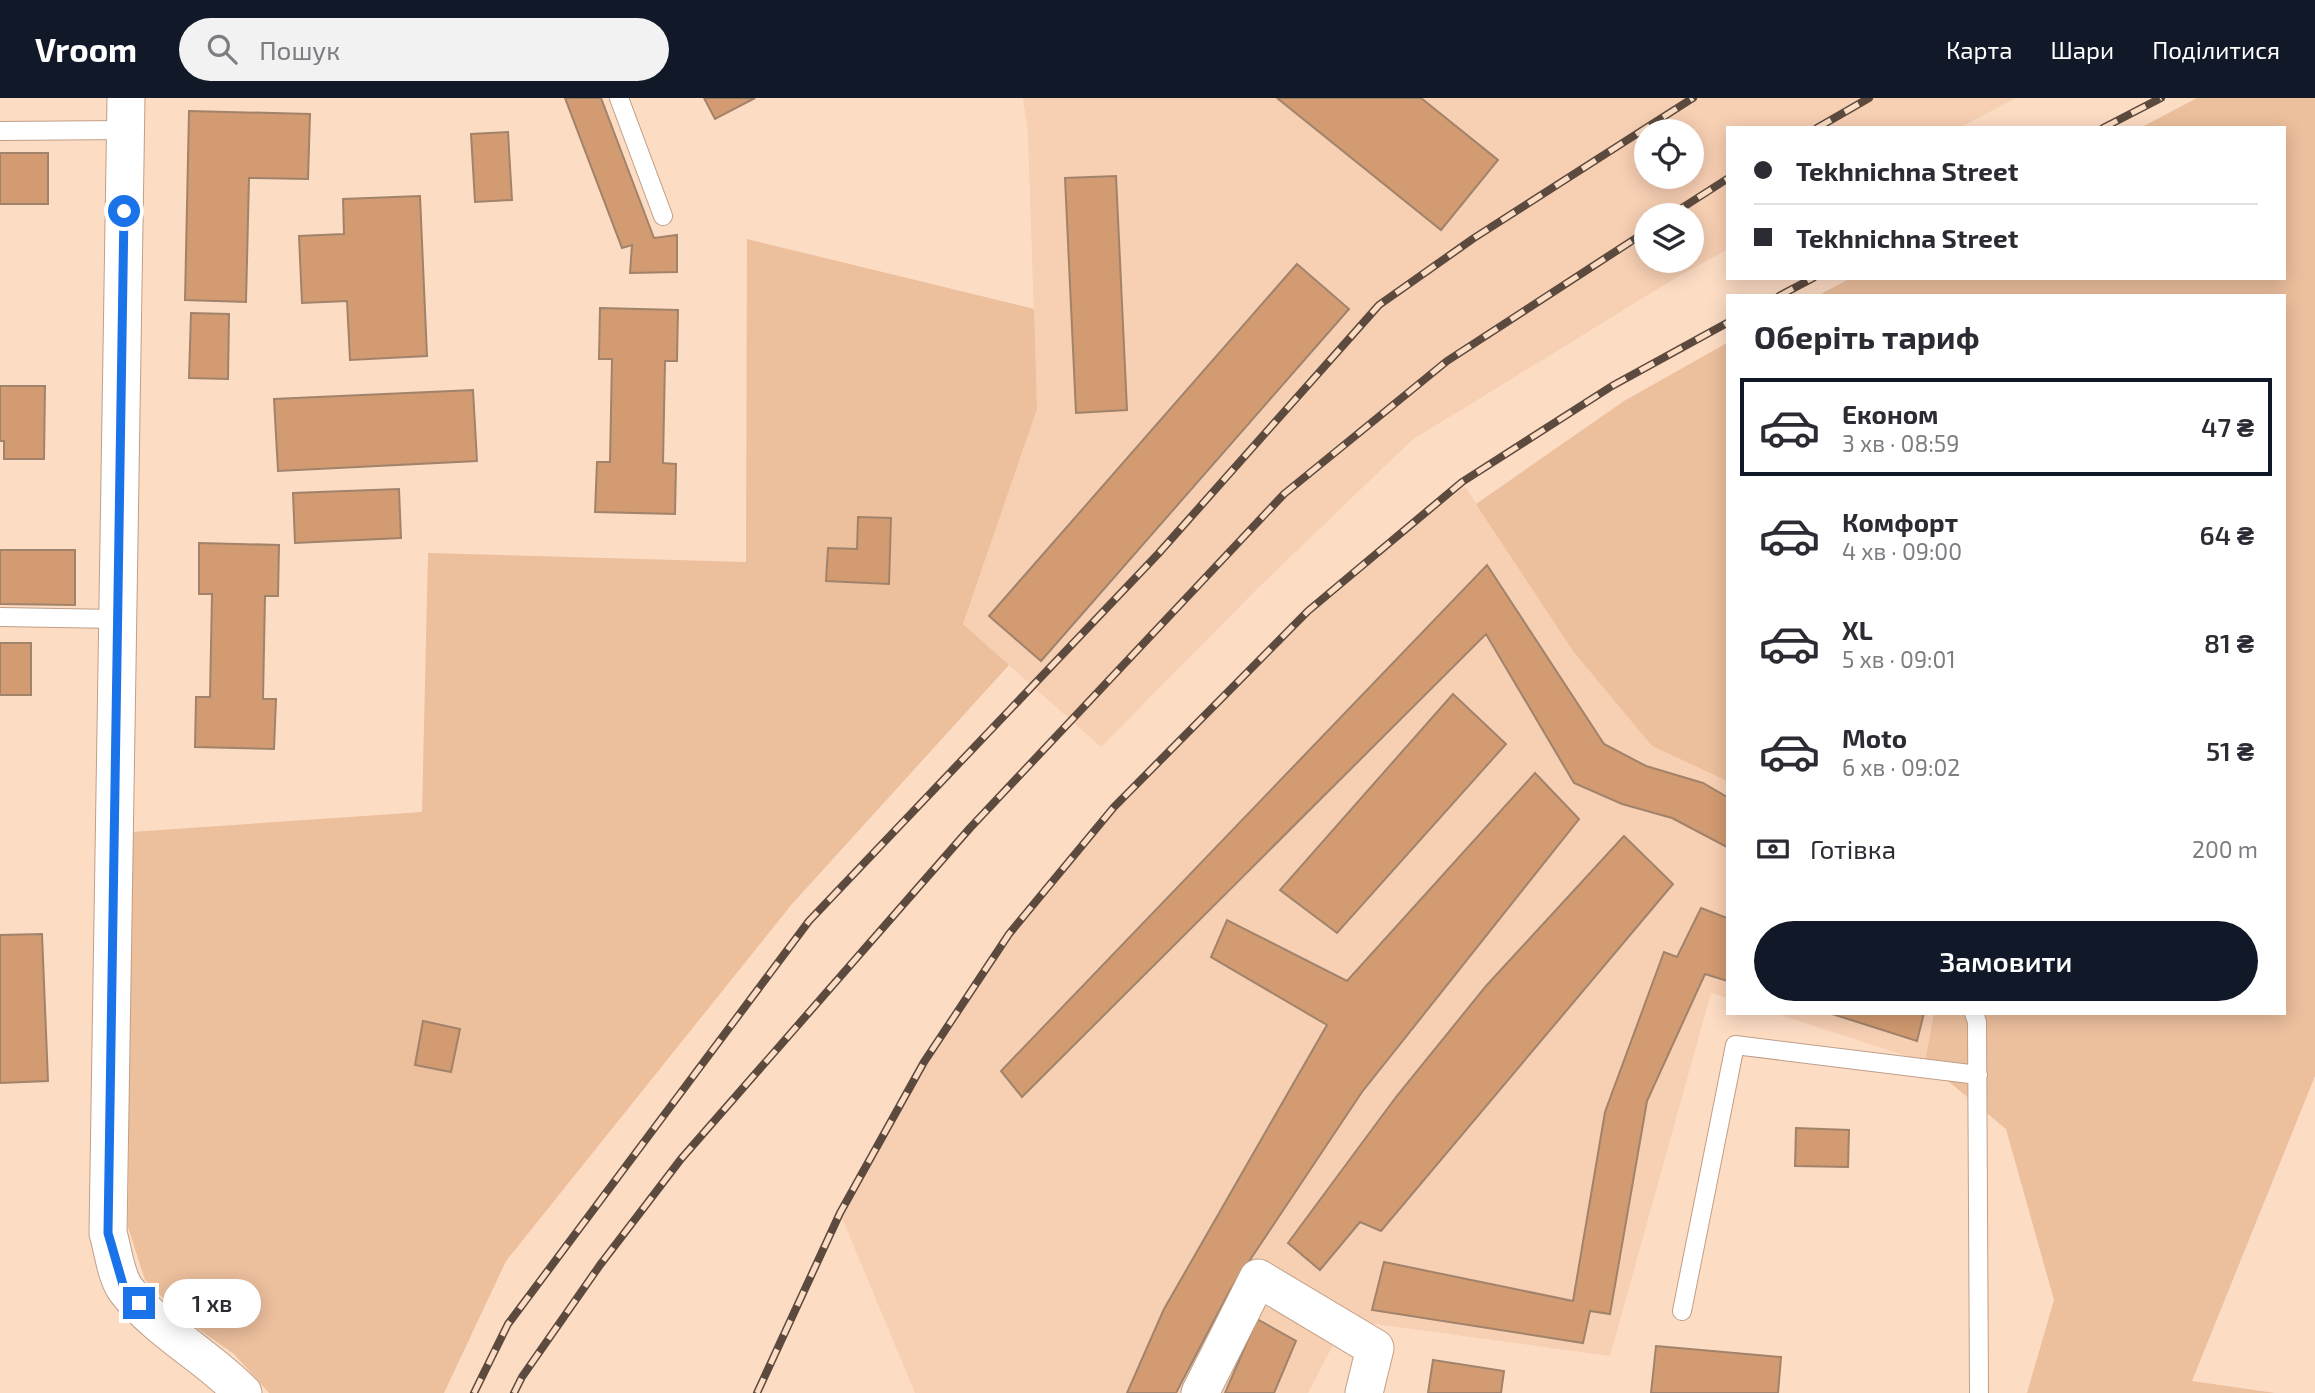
<!DOCTYPE html>
<html lang="uk">
<head>
<meta charset="utf-8">
<style>
	:root { --surface:#fff; --page:#f2f2f3; --text:#2b2b33; --muted:#7c7c81; --line:#e1e1e2; --accent:#111827 }
	body { margin:0; font-family:"Exo 2",sans-serif; background:var(--page); color:var(--text); height:100vh; display:flex; flex-direction:column; font-size:26px; white-space:nowrap }
	* { box-sizing:border-box; margin:0 }
	p { font-size:23px; color:var(--muted) }
	.icon { flex:none; width:38px; height:38px; fill:none; stroke:currentColor; stroke-width:2; stroke-linecap:round; stroke-linejoin:round }
	.map { position:relative; flex:1; overflow:hidden }
	.panel { position:absolute; left:1726px; top:196px; width:560px; height:721px; display:flex; flex-direction:column; background:var(--surface); border-radius:0px; box-shadow:0 4px 18px #0003 }
	.panel>* { flex:none }
	.banner { position:absolute; left:1726px; top:28px; width:560px; height:154px; border-radius:0px; box-shadow:0 4px 18px #0003; display:grid; align-content:center; height:154px; padding:0 28px; background:var(--surface) }
	.buttons { position:absolute; left:1634px; top:21px; display:grid; gap:14px }
	.buttons a { display:grid; place-items:center; width:70px; height:70px; border-radius:50%; background:var(--surface); box-shadow:0 4px 18px #0003; font-size:35px }
	.end { position:absolute; width:32px; height:32px; margin:-16px; border:9px solid #1a73e8; background:#fff; box-shadow:0 0 0 4px #fff }
	.from { border-radius:50% }
	.bubble { position:absolute; height:49px; border-radius:24px; background:var(--surface); box-shadow:0 4px 18px #0003; font-size:23px; font-weight:600; line-height:49px; text-align:center }
	.banner b { display:flex; align-items:center; gap:24px; height:66px; font-size:26px }
	.banner b+b { border-top:2px solid var(--line) }
	.banner i { width:18px; height:18px; background:var(--text) }
	ul { padding:0; list-style:none }
	li { display:flex; align-items:center; gap:21px; height:98px; margin:0 14px 10px; padding:0 14px; border:4px solid transparent; border-radius:0px }
	li div { flex:1 }
	li b { display:block; font-size:26px }
	li em { font-style:normal; font-weight:600 }
	li.on { border-color:var(--accent) }
	li>.icon { width:63px; height:63px; stroke-width:1.5 }
	h2 { padding:0 28px; font-size:32px; line-height:84px }
	.pay { display:flex; align-items:center; gap:18px; height:77px; padding:0 28px; font-size:26px }
	.pay p { margin-inline-start:auto }
	.action { display:flex; gap:14px; margin-top:auto; padding:14px 28px }
	.action a { flex:1; height:80px; border-radius:42px; background:var(--accent); color:#fff; font-size:28px; font-weight:600; line-height:80px; text-align:center }
	header { display:flex; align-items:center; gap:42px; box-sizing:border-box; height:98px; padding:0 35px; background:var(--accent); color:#fff }
	header strong { font-size:33px }
	nav { display:flex; gap:38px; margin-inline-start:auto; font-size:24px }
	.search { width:490px; height:63px; background:var(--page); display:flex; align-items:center; gap:18px; box-sizing:border-box; padding:0 24px; border-radius:38px; color:var(--muted); font-size:26px }
	.map>svg:first-child { display:block }
	.built { fill:#f7cfb3; fill-rule:evenodd }
	.green { fill:#ecbf9d }
	.building { fill:#d29b71; stroke:#a1836c; stroke-width:2 }
	.lines { fill:none; stroke-linecap:round; stroke-linejoin:round }
	.lane-casing { stroke:#bf9f88; stroke-width:20 }
	.street-casing { stroke:#bf9f88; stroke-width:39 }
	.lane { stroke:#fff; stroke-width:18 }
	.street { stroke:#fff; stroke-width:37 }
	.rail-casing { stroke:#5c4a3e; stroke-width:8 }
	.rail { stroke:#fddcc4; stroke-width:5; stroke-dasharray:16; stroke-linecap:butt }
	.route { stroke:#1a73e8; stroke-width:9 }
</style>
</head>
<body>
<header>
<strong>Vroom</strong>
<div class="search"><svg class="icon" aria-label="search" viewBox="0 0 24 24"><circle cx="10" cy="10" r="6"/><path d="M15 15l6 6"/></svg>Пошук</div>
<nav><a>Карта</a><a>Шари</a><a>Поділитися</a></nav>
</header>
<div class="map">
<svg width="2315" height="1295" viewBox="0 0 2315 1295">
	<rect width="100%" height="100%" fill="#fddcc4"/>
	<path class="built" d="M1023,0H2016L1959,30H1727V152L1682,176L1412,342L1258,490L1101,649L963,526L1037,311L1028,36ZM1647,33H1692V79H1647ZM1647,117H1692V163H1647Z
		M1462,384L1573,553L1652,648L1727,683V900L1711,895L1610,1258L1346,1222L1308,1295H915L840,1115L924,964L1009,836L1114,709L1308,513Z
		M1774,915H1934L1925,964Z"/>
	<path class="green" d="M2197,0H2315V978L2192,1283L2275,1295H2027L2054,1202L2006,1031L1925,964L1934,915H2284V198H1817L1851,180H2284V30H2140Z
		M747,141L1034,211L1037,311L963,526L1009,567L792,806L506,1163L444,1295H269L234,1256L184,1221L145,1182L128,1129L131,734L422,714L428,455L746,464Z
		M1727,245V683L1652,648L1573,553L1476,406L1624,303Z"/>
	<path class="building" d="M565,0H601L654,140L677,137V174L630,175L632,147L622,150Z
		M704,0H755L715,21Z
		M1277,0H1421L1498,62L1441,132Z
		M189,13L310,16L308,81L249,80L246,204L185,202Z
		M508,34L512,102L475,104L471,36Z
		M0,55H48V106H0Z
		M1116,78L1127,312L1076,315L1065,80Z
		M420,98L427,258L350,262L347,203L302,205L299,138L344,136L343,101Z
		M1297,166L1349,211L1041,563L989,518Z
		M600,210L678,212L677,263H665L663,365L676,366L675,416L595,414L597,364H610L612,261H599Z
		M191,215L229,216L228,281L189,280Z
		M0,288H45L44,361H4V343H0Z
		M473,292L477,363L278,373L274,301Z
		M399,391L401,440L295,445L293,395Z
		M858,419L891,420L889,486L826,483L828,450L857,451Z
		M199,445L279,447L278,498H265L263,601H276L274,651L195,649L196,599H210L212,496H199Z
		M0,452H75V507L0,506Z
		M1487,467L1604,646L1646,668L1703,685L1727,699V749L1672,720L1622,706L1574,685L1486,536L1022,999L1001,973Z
		M0,545H31V597H0Z
		M1453,596L1506,646L1337,835L1280,792Z
		M1535,675L1579,721L1362,994L1230,1192L1176,1295H1127L1164,1211L1327,927L1211,859L1227,822L1347,883Z
		M1624,738L1673,786L1381,1133L1360,1124L1320,1172L1288,1145L1396,999L1486,888Z
		M1701,810L1727,820V883L1705,876L1647,1003L1610,1216L1590,1213L1583,1245L1372,1212L1384,1164L1573,1203L1605,1014L1664,854L1677,859Z
		M42,836L48,983L0,985V837Z
		M1829,915H1924L1917,943Z
		M423,923L460,931L451,974L415,967Z
		M1796,1030L1849,1032L1848,1069L1795,1068Z
		M1257,1221L1296,1243L1274,1295H1225Z
		M1656,1248L1781,1259L1778,1295H1651Z
		M1433,1262L1504,1273L1501,1295H1428Z"/>
	<g class="lines">
		<defs>
			<path id="lane" d="M619,0L663,118
				M0,33L125,32
				M0,519L117,521
				M1974,915L1977,924L1979,1295
				M1682,1213L1735,947L1978,977"/>
			<path id="street" d="M126,0L108,1135C113,1152 116,1179 126,1192C158,1233 207,1258 243,1295
				M1200,1295L1258,1180L1375,1250L1364,1295"/>
		</defs>
		<use href="#lane" class="lane-casing"/>
		<use href="#street" class="street-casing"/>
		<use href="#lane" class="lane"/>
		<use href="#street" class="street"/>
		<defs>
			<path id="rail" d="M1817,30L1869,0
				M2103,30L2161,0
				M1671,117L1727,81
				M1779,198L1813,180
				M474,1295L508,1226L809,823L1158,456L1379,207L1474,140L1693,0
				M514,1295L522,1279L600,1167L681,1061L970,730L1284,396L1447,263L1647,133
				M757,1295L840,1115L924,964L1009,836L1114,709L1308,513L1462,384L1612,288L1727,225"/>
		</defs>
		<use href="#rail" class="rail-casing"/>
		<use href="#rail" class="rail"/>
	</g>
	<g class="lines">
		<path class="route" d="M124,113L108,1135L124,1190L139,1205"/>
	</g>
</svg>
<div class="buttons">
<a><svg class="icon" aria-label="locate" viewBox="0 0 24 24"><circle cx="12" cy="12" r="6"/><path d="M12 2v4M12 18v4M2 12h4M18 12h4"/></svg></a>
<a><svg class="icon" aria-label="layers" viewBox="0 0 24 24"><path d="M12 4l9 5-9 5-9-5zM3 14l9 5 9-5"/></svg></a>
</div>
<i class="end from" style="left:124px;top:113px"></i>
<i class="end" style="left:139px;top:1205px"></i>
<div class="bubble" style="left:163px;top:1181px;width:98px">1 хв</div>
<div class="banner">
<b><i class="from"></i>Tekhnichna Street</b>
<b><i></i>Tekhnichna Street</b>
</div>
<section class="panel">
<h2>Оберіть тариф</h2>
<ul>
<li class="on"><svg class="icon" aria-label="car" viewBox="0 0 24 24"><path d="M5 17H2v-5l4-1 3-4h7l3 4 3 1v5h-3M9 17h6M6 11h13"/><circle cx="7" cy="17" r="2"/><circle cx="17" cy="17" r="2"/></svg><div><b>Економ</b><p>3 хв · 08:59</p></div><em>47 ₴</em></li>
<li><svg class="icon" aria-label="car" viewBox="0 0 24 24"><path d="M5 17H2v-5l4-1 3-4h7l3 4 3 1v5h-3M9 17h6M6 11h13"/><circle cx="7" cy="17" r="2"/><circle cx="17" cy="17" r="2"/></svg><div><b>Комфорт</b><p>4 хв · 09:00</p></div><em>64 ₴</em></li>
<li><svg class="icon" aria-label="car" viewBox="0 0 24 24"><path d="M5 17H2v-5l4-1 3-4h7l3 4 3 1v5h-3M9 17h6M6 11h13"/><circle cx="7" cy="17" r="2"/><circle cx="17" cy="17" r="2"/></svg><div><b>XL</b><p>5 хв · 09:01</p></div><em>81 ₴</em></li>
<li><svg class="icon" aria-label="car" viewBox="0 0 24 24"><path d="M5 17H2v-5l4-1 3-4h7l3 4 3 1v5h-3M9 17h6M6 11h13"/><circle cx="7" cy="17" r="2"/><circle cx="17" cy="17" r="2"/></svg><div><b>Moto</b><p>6 хв · 09:02</p></div><em>51 ₴</em></li>
</ul>
<div class="pay"><svg class="icon" aria-label="cash" viewBox="0 0 24 24"><path d="M3 7h18v10H3z"/><circle cx="12" cy="12" r="2"/></svg>Готівка<p>200 m</p></div>
<div class="action"><a>Замовити</a></div>
</section>
</div>
</body>
</html>
